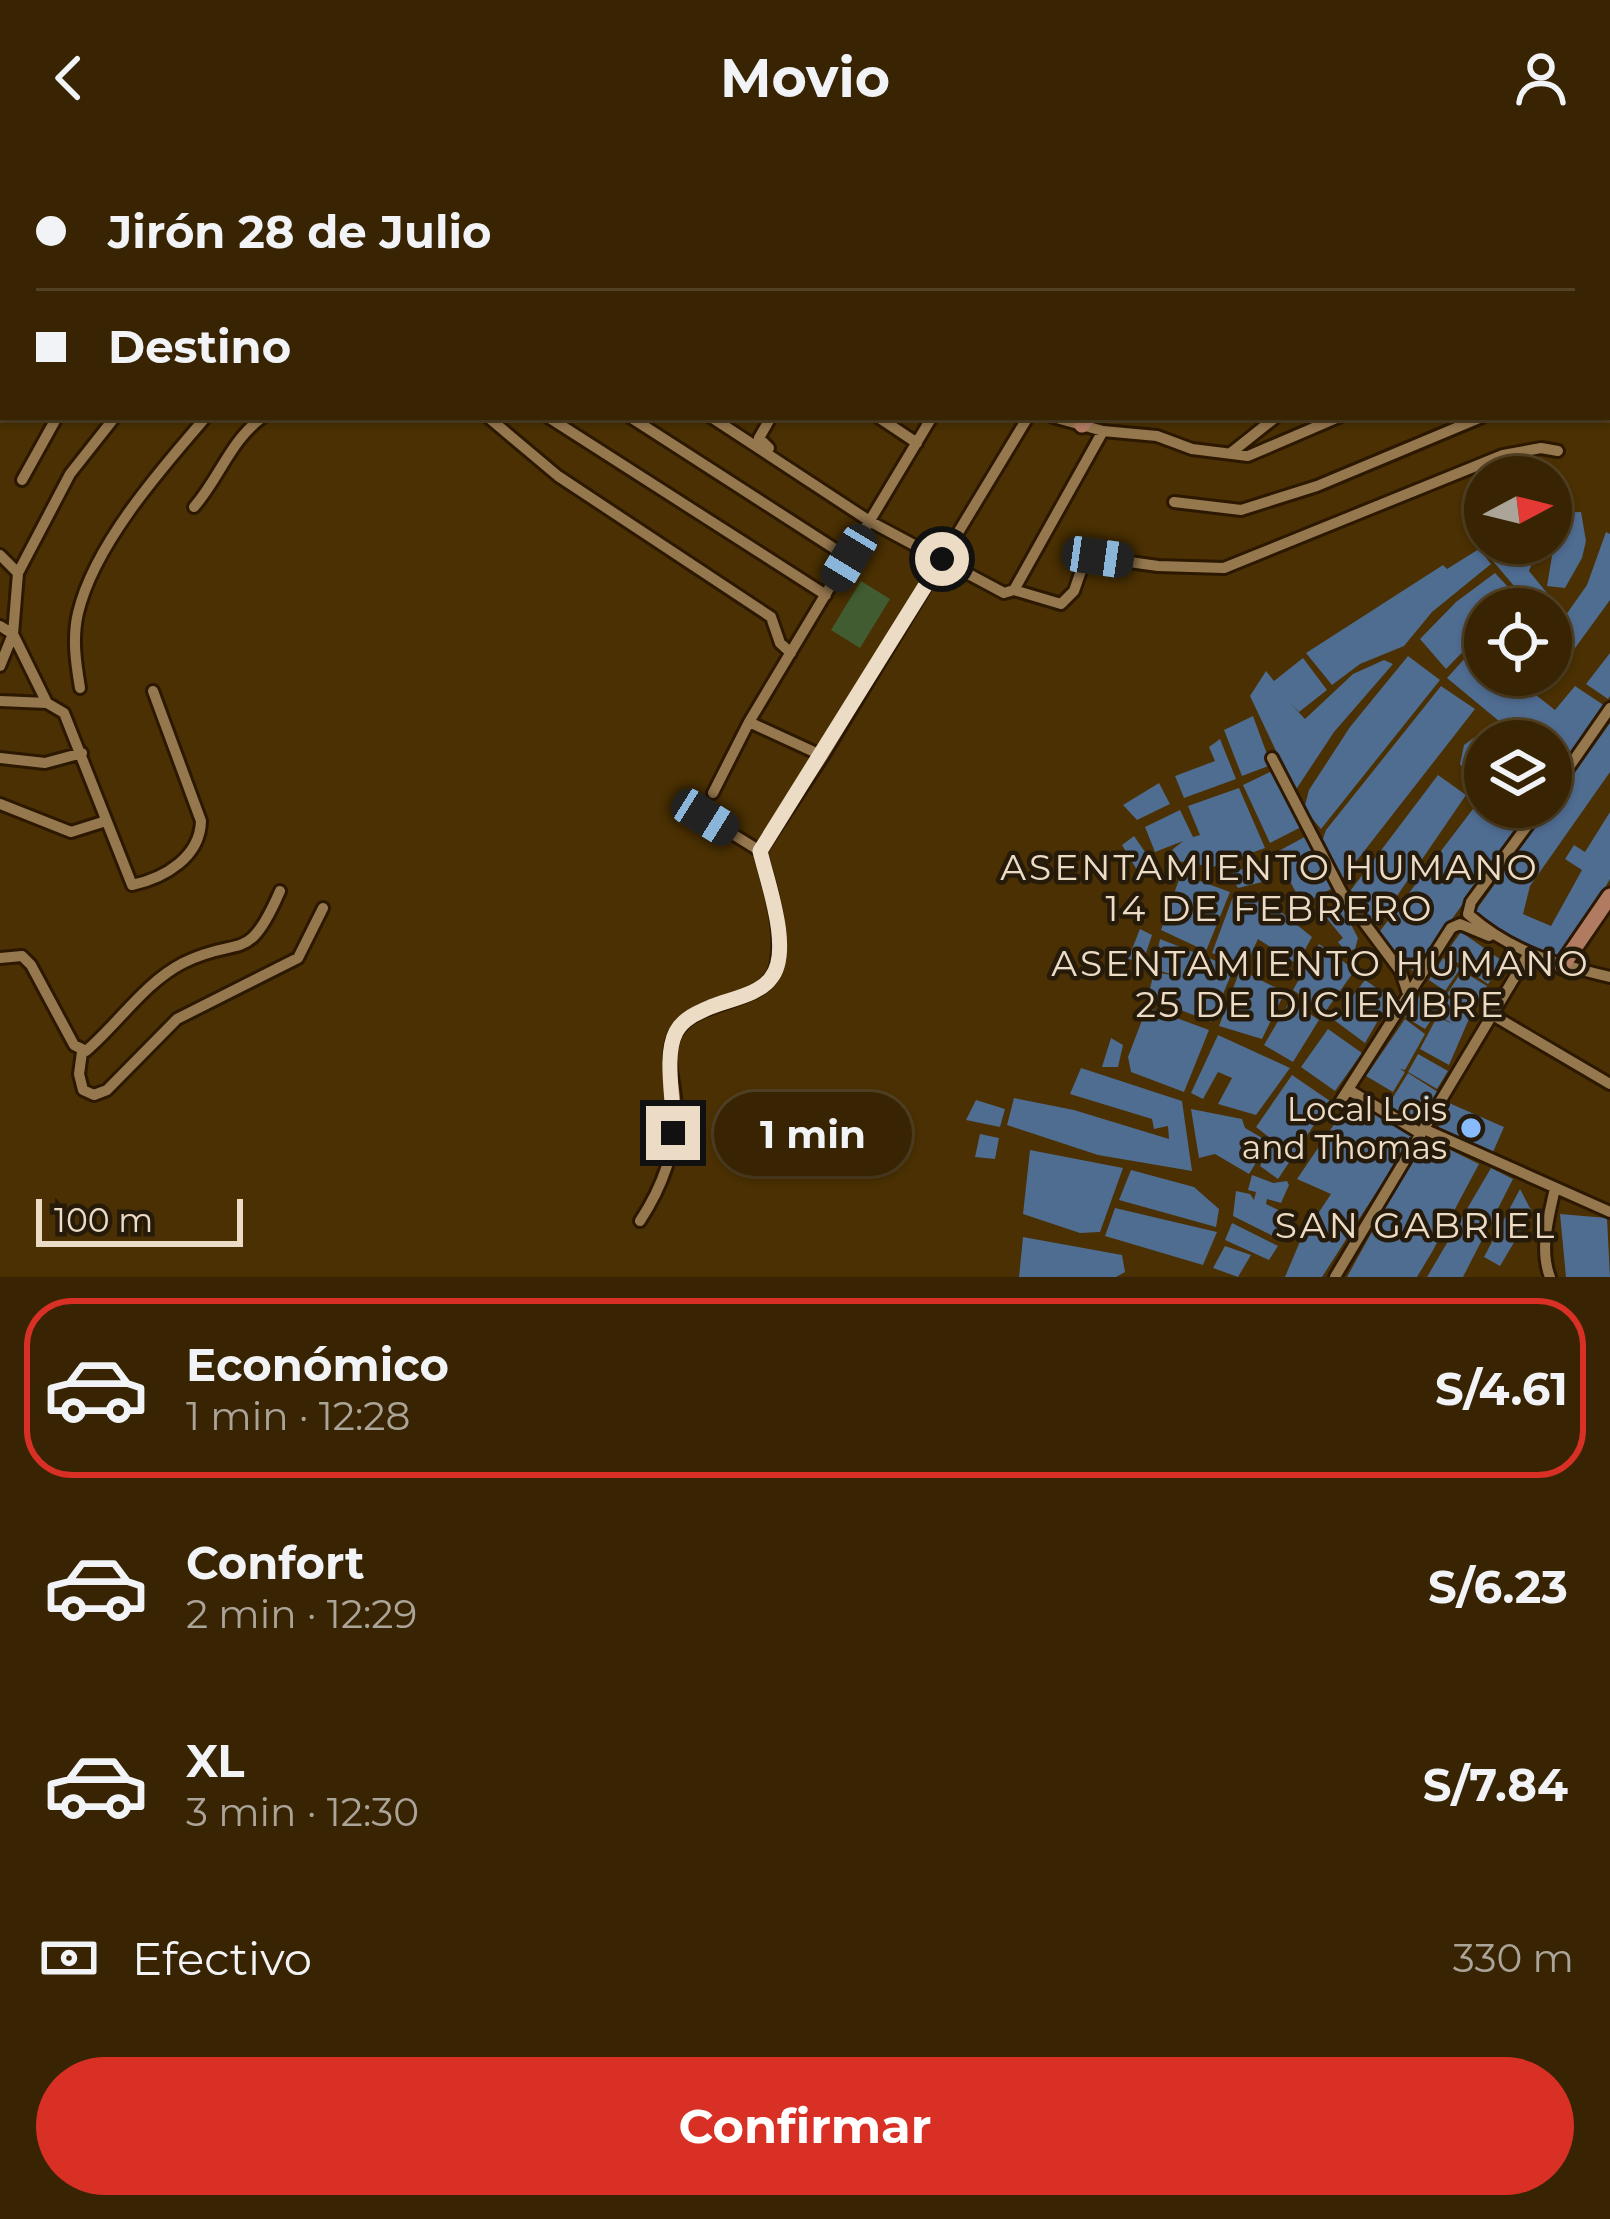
<!DOCTYPE html>
<html lang="es">
<head>
<meta charset="utf-8">
<style>
	:root { --surface:#382402; --page:#433011; --text:#f1f3f6; --muted:#aba499; --line:#524124; --accent:#d93025 }
	body { margin:0; font-family:Montserrat,sans-serif; background:var(--page); color:var(--text); height:100vh; display:flex; flex-direction:column; font-size:45px; white-space:nowrap }
	* { box-sizing:border-box; margin:0 }
	p { font-size:39px; color:var(--muted) }
	.icon { flex:none; width:66px; height:66px; fill:none; stroke:currentColor; stroke-width:2; stroke-linecap:round; stroke-linejoin:round }
	.map { position:relative; height:1121px; overflow:hidden }
	.drawer { display:flex; flex-direction:column; background:var(--surface); flex:1 }
	.drawer>* { flex:none }
	.hud { position:absolute; left:0px; top:0px; width:1611px; height:264px; box-shadow:0 3px 9px #0004,0 0 0 3px var(--line); display:grid; align-content:center; height:264px; padding:0 36px; background:var(--surface) }
	.needle { width:78px; rotate:83deg }
	.controls { position:absolute; left:1464px; top:300px; display:grid; gap:24px }
	.controls a { display:grid; place-items:center; width:108px; height:108px; border-radius:50%; background:var(--surface); box-shadow:0 3px 9px #0004,0 0 0 3px var(--line); font-size:60px }
	.scale { position:absolute; left:36px; bottom:30px; width:207px; box-sizing:border-box; padding-left:12px; border:6px solid #ecdcc6; border-top:0; font-size:33px; line-height:42px; white-space:nowrap; color:#ecdcc6; -webkit-text-stroke:9px #261b0a; paint-order:stroke }
	.end { position:absolute; width:54px; height:54px; margin:-27px; border:15px solid #ecdcc6; background:#111; box-shadow:0 0 0 6px #111 }
	.from { border-radius:50% }
	.bubble { position:absolute; height:84px; border-radius:42px; background:var(--surface); box-shadow:0 3px 9px #0004,0 0 0 3px var(--line); font-size:39px; font-weight:700; line-height:84px; text-align:center }
	.car { position:absolute; width:36px; height:72px; margin:-36px -18px; border-radius:15px; box-shadow:0 0 9px 3px #0007; background:linear-gradient(#222 24%,#8ab4d8 0 40%,#222 0 76%,#8ab4d8 0 86%,#222 0) }
	.hud b { display:flex; align-items:center; gap:42px; height:114px; font-size:45px }
	.hud b+b { border-top:3px solid var(--line) }
	.hud i { width:30px; height:30px; background:var(--text) }
	ul { padding:21px 0 0; list-style:none }
	li { display:flex; align-items:center; gap:36px; height:180px; margin:0 24px 18px; padding:0 12px; border:6px solid transparent; border-radius:48px }
	li div { flex:1 }
	li b { display:block; font-size:45px }
	li em { font-style:normal; font-weight:700 }
	li.selected { border-color:var(--accent) }
	li>.icon { width:108px; height:108px; stroke-width:1.5 }
	.pay { display:flex; align-items:center; gap:30px; height:132px; padding:0 36px; font-size:45px }
	.pay p { margin-inline-start:auto }
	.primary-button { display:flex; gap:24px; margin-top:auto; padding:24px 36px }
	.primary-button a { flex:1; height:138px; border-radius:72px; background:var(--accent); color:#fff; font-size:48px; font-weight:700; line-height:138px; text-align:center }
	header { display:flex; justify-content:space-between; align-items:center; height:156px; padding:0 36px; background:var(--surface); font-size:54px; font-weight:700 }
	.map>svg:first-child { display:block }
	.green { fill:#415c31 }
	.building { fill:#4f6c91 }
	.lines { fill:none; stroke-linecap:round; stroke-linejoin:round }
	.street-casing { stroke:#2c1800; stroke-width:16 }
	.secondary-casing { stroke:#2c1800; stroke-width:21 }
	.street { stroke:#96784f; stroke-width:10 }
	.secondary { stroke:#b17b62; stroke-width:15 }
	.route { stroke:#ecdcc6; stroke-width:15 }
	.poi-dot { fill:#87bbfc; stroke:#261b0a; stroke-width:4.5 }
	.labels { text-anchor:middle; stroke-width:9; stroke-linejoin:round; paint-order:stroke }
	.poi-label { font-size:33px; fill:#ecdcc6; stroke:#261b0a; text-anchor:end }
	.neighbourhood-label { font-size:36px; letter-spacing:3px; fill:#ecdcc6; stroke:#261b0a }
</style>
</head>
<body>
<header><svg class="icon" aria-label="back" viewBox="0 0 24 24"><path d="M15 5l-7 7 7 7"/></svg>Movio<svg class="icon" aria-label="person" viewBox="0 0 24 24"><circle cx="12" cy="8" r="4"/><path d="M4 21q1-7 8-7t8 7"/></svg></header>
<div class="map">
<svg width="1610" height="1121" viewBox="0 0 1610 1121">
	<rect width="100%" height="100%" fill="#4a3002"/>
	<path class="green" d="M861,425L890,443L860,492L831,474Z"/>
	<path class="building" d="M1581,356L1586,385L1582,402L1565,432L1547,430L1552,400L1551,357Z
		M1606,376L1610,378V444L1570,499L1551,485V480L1587,429Z
		M1491,387H1529L1536,397L1529,415L1547,437L1530,449L1482,392Z
		M1479,393L1491,408L1432,456L1404,490L1360,508L1332,529L1306,497L1443,409L1447,413Z
		M1495,417L1522,446L1512,453H1485V473L1446,513L1420,483L1456,446Z
		M1485,480V519H1551V493L1567,506L1536,539L1555,554L1575,530L1605,550L1562,609L1551,603V585H1523L1447,522Z
		M1610,497V540L1608,543L1586,528Z
		M1408,500L1440,524L1321,673L1304,653L1309,634L1350,571Z
		M1303,502L1327,534L1299,556L1288,545L1305,563L1353,518L1384,504L1393,508L1334,576L1295,635L1250,540L1266,515L1274,525Z
		M1441,530L1475,553L1340,726L1322,685L1326,674Z
		M1253,560L1271,609L1242,620L1224,574Z
		M1610,567V616L1530,730L1523,758L1551,770L1582,714L1565,703L1574,689L1585,696L1610,656V723L1561,806L1511,789L1474,757Z
		M1475,581H1485L1482,622L1468,619L1460,608L1464,589Z
		M1220,583L1236,623L1184,642L1175,620L1215,605L1209,591Z
		M1274,614L1303,670L1270,687L1243,629Z
		M1438,619L1466,639L1373,775L1351,734Z
		M1159,627L1170,648L1137,664L1123,649Z
		M1239,632L1265,692L1213,711L1178,705L1172,694L1183,685L1155,696L1145,671L1180,654L1193,681L1200,679L1188,650Z
		M1479,645L1520,668L1414,816L1377,779Z
		M1310,678L1335,731L1302,748L1275,697Z
		M1134,680L1152,706L1137,714L1122,689Z
		M1254,708L1262,726L1238,732L1230,718Z
		M1181,718L1230,736L1206,795L1161,774Z
		M1234,738L1270,747L1312,781L1297,808L1258,783L1246,808L1212,797Z
		M1340,747L1358,782L1355,793L1346,796L1338,786L1343,782L1324,759Z
		M1140,773L1152,779L1143,806L1128,803Z
		M1461,776L1504,806L1488,828L1445,798Z
		M1160,783L1234,812L1211,866L1148,841L1154,816L1177,820L1154,813Z
		M1319,788L1355,814L1325,856L1293,834Z
		M1443,802L1460,813L1445,835L1429,824Z
		M1240,814L1285,836L1262,883L1219,870Z
		M1462,815L1487,830L1472,853L1447,838Z
		M1365,824L1391,842L1365,887L1334,864Z
		M1423,835L1442,848L1425,873L1405,861Z
		M1448,842L1472,856L1449,909L1420,893L1437,861L1453,868L1438,859Z
		M1290,845L1319,864L1293,906L1264,889Z
		M1147,851L1209,874L1184,936L1131,916L1128,901Z
		M1405,863L1425,878L1405,914L1400,913L1405,916L1393,936L1366,920Z
		M1328,873L1362,897L1335,935L1301,911Z
		M1218,879L1290,912L1256,959L1218,948L1232,922L1218,916L1203,943L1191,937Z
		M1111,882L1123,889L1118,911H1102Z
		M1418,898L1448,915L1437,933L1408,916Z
		M1081,912L1182,945L1192,1015L1098,999L1007,969L1014,942L1074,954L1169,983L1168,970L1154,973L1152,963L1070,938Z
		M1408,917L1438,936L1418,970L1387,951Z
		M1292,919L1330,945L1278,1023L1260,1010L1274,985L1256,971Z
		M1352,942L1413,979L1322,1121H1285L1301,1083L1331,1038L1297,1023Z
		M976,944L1005,953L1000,971L966,964Z
		M1449,947L1504,971L1493,996L1438,972Z
		M1191,953L1242,963L1245,972L1269,986L1249,1018L1215,998L1199,1002Z
		M980,978L999,982L995,1003L975,1001Z
		M1424,981L1479,1008L1432,1096L1417,1121H1347Z
		M1030,994L1123,1012L1100,1076L1080,1077L1023,1058Z
		M1491,1012L1513,1023L1463,1121H1427Z
		M1131,1014L1194,1031L1219,1053L1216,1071L1119,1044Z
		M1252,1019L1273,1027L1287,1025L1289,1029L1281,1047L1267,1043L1266,1048L1291,1060L1281,1084L1233,1060L1236,1035L1250,1038L1254,1044L1256,1036L1248,1034Z
		M1520,1033L1532,1056L1500,1110L1484,1101Z
		M1115,1052L1217,1076L1203,1109L1105,1080Z
		M1560,1058L1607,1062L1610,1121H1566Z
		M1232,1067L1278,1090L1269,1104L1225,1084Z
		M1023,1081L1122,1099L1125,1116L1116,1121H1019Z
		M1225,1090L1251,1099L1238,1121L1213,1112Z"/>
	<g class="lines">
		<defs>
			<path id="street" d="M477,0L479,3
				M877,0L884,3
				M1220,0L1229,3
				M26,3L28,0
				M114,3L116,0
				M192,3L194,0
				M317,3L323,0
				M774,3L775,0
				M804,3L806,0
				M898,3L901,0
				M959,3L961,0
				M1034,3L1036,0
				M1144,3L1146,0
				M1398,3L1402,0
				M1572,3L1576,0
				M0,54L3,48
				M0,137L3,138
				M0,213L3,207
				M1608,234L1610,236
				M548,261L826,439
				M630,261L849,402
				M711,261L871,366L1004,437L1014,434L1103,275
				M878,261L917,287
				M1053,261L1103,275L1157,280L1192,293L1248,300L1339,261
				M489,262L558,320L771,461L780,487L791,497
				M769,292L759,282L771,261
				M1232,296L1276,261
				M22,324L57,261
				M1174,346L1241,354L1317,330L1482,261
				M194,351C219,323 231,283 263,261
				M0,399L18,417L13,478L47,547L64,557L132,729C165,722 200,701 201,665L153,535
				M18,417L70,318L115,261
				M1014,434L1061,448L1074,435L1084,406L1094,401L1158,410L1224,412L1503,299L1541,292L1558,295
				M0,470L13,478L0,510
				M80,532C76,508 72,482 78,457C94,389 161,313 206,261
				M0,545L47,547
				M749,566L823,600
				M0,602L45,607L82,597
				M1272,602L1342,737L1401,816L1410,844
				M713,637L749,566L932,261
				M1551,637L1610,552
				M0,648L71,676L106,665
				M1541,651L1471,746L1468,758C1511,796 1555,808 1610,821
				M705,661L760,695
				M0,802L22,800L31,809L74,889L86,895C118,868 144,827 183,807C241,778 247,811 280,735
				M1491,858L1610,928
				M82,896L79,918L83,934L94,939L107,934L177,863L298,802L323,752
				M1349,934L1420,977
				M1340,946L1451,772L1460,768L1489,780
				M1426,974L1610,1056
				M640,1065C665,1027 679,987 675,941C673,922 667,905 672,886C686,837 771,855 777,806C783,767 769,731 760,695L823,600L1028,261
				M1335,1121L1528,799
				M1550,1121C1539,1093 1549,1060 1555,1032"/>
			<path id="secondary" d="M1249,3L1250,0
				M1082,269L1088,261
				M1562,810L1610,740"/>
		</defs>
		<use href="#street" class="street-casing"/>
		<use href="#secondary" class="secondary-casing"/>
		<use href="#street" class="street"/>
		<use href="#secondary" class="secondary"/>
	</g>
	<g class="lines">
		<path class="route" d="M673,977C675,947 663,901 676,876C683,862 699,856 713,850C731,843 760,838 771,822C793,795 767,725 760,695L942,403"/>
	</g>
	<circle class="poi-dot" cx="1471" cy="972" r="12"/>
	<g class="labels">
		<g class="poi-label">
			<text x="1447" y="965">Local Lois<tspan x="1447" dy="38">and Thomas</tspan></text>
		</g>
		<g class="neighbourhood-label">
			<text x="1270" y="724">ASENTAMIENTO HUMANO<tspan x="1270" dy="41">14 DE FEBRERO</tspan></text>
			<text x="1321" y="820">ASENTAMIENTO HUMANO<tspan x="1321" dy="41">25 DE DICIEMBRE</tspan></text>
			<text x="1416" y="1082">SAN GABRIEL</text>
		</g>
	</g>
</svg>
<div class="controls">
<a><svg class="needle" viewBox="-14 -14 28 28"><path d="M0-13l5 13h-10z" fill="#e53935"/><path d="M0 13l5-13h-10z" fill="#aba499"/></svg></a>
<a><svg class="icon" aria-label="locate" viewBox="0 0 24 24"><circle cx="12" cy="12" r="6"/><path d="M12 2v4M12 18v4M2 12h4M18 12h4"/></svg></a>
<a><svg class="icon" aria-label="layers" viewBox="0 0 24 24"><path d="M12 4l9 5-9 5-9-5zM3 14l9 5 9-5"/></svg></a>
</div>
<div class="scale">100 m</div>
<i class="end from" style="left:942px;top:403px"></i>
<i class="end" style="left:673px;top:977px"></i>
<div class="bubble" style="left:714px;top:936px;width:198px">1 min</div>
<i class="car" style="left:1098px;top:401px;rotate:98deg"></i>
<i class="car" style="left:849px;top:402px;rotate:211deg"></i>
<i class="car" style="left:705px;top:661px;rotate:122deg"></i>
<div class="hud">
<b><i class="from"></i>Jirón 28 de Julio</b>
<b><i></i>Destino</b>
</div>
</div>
<section class="drawer">
<ul>
<li class="selected"><svg class="icon" aria-label="car" viewBox="0 0 24 24"><path d="M5 17H2v-5l4-1 3-4h7l3 4 3 1v5h-3M9 17h6M6 11h13"/><circle cx="7" cy="17" r="2"/><circle cx="17" cy="17" r="2"/></svg><div><b>Económico</b><p>1 min · 12:28</p></div><em>S/4.61</em></li>
<li><svg class="icon" aria-label="car" viewBox="0 0 24 24"><path d="M5 17H2v-5l4-1 3-4h7l3 4 3 1v5h-3M9 17h6M6 11h13"/><circle cx="7" cy="17" r="2"/><circle cx="17" cy="17" r="2"/></svg><div><b>Confort</b><p>2 min · 12:29</p></div><em>S/6.23</em></li>
<li><svg class="icon" aria-label="car" viewBox="0 0 24 24"><path d="M5 17H2v-5l4-1 3-4h7l3 4 3 1v5h-3M9 17h6M6 11h13"/><circle cx="7" cy="17" r="2"/><circle cx="17" cy="17" r="2"/></svg><div><b>XL</b><p>3 min · 12:30</p></div><em>S/7.84</em></li>
</ul>
<div class="pay"><svg class="icon" aria-label="cash" viewBox="0 0 24 24"><path d="M3 7h18v10H3z"/><circle cx="12" cy="12" r="2"/></svg>Efectivo<p>330 m</p></div>
<div class="primary-button"><a>Confirmar</a></div>
</section>
</body>
</html>
